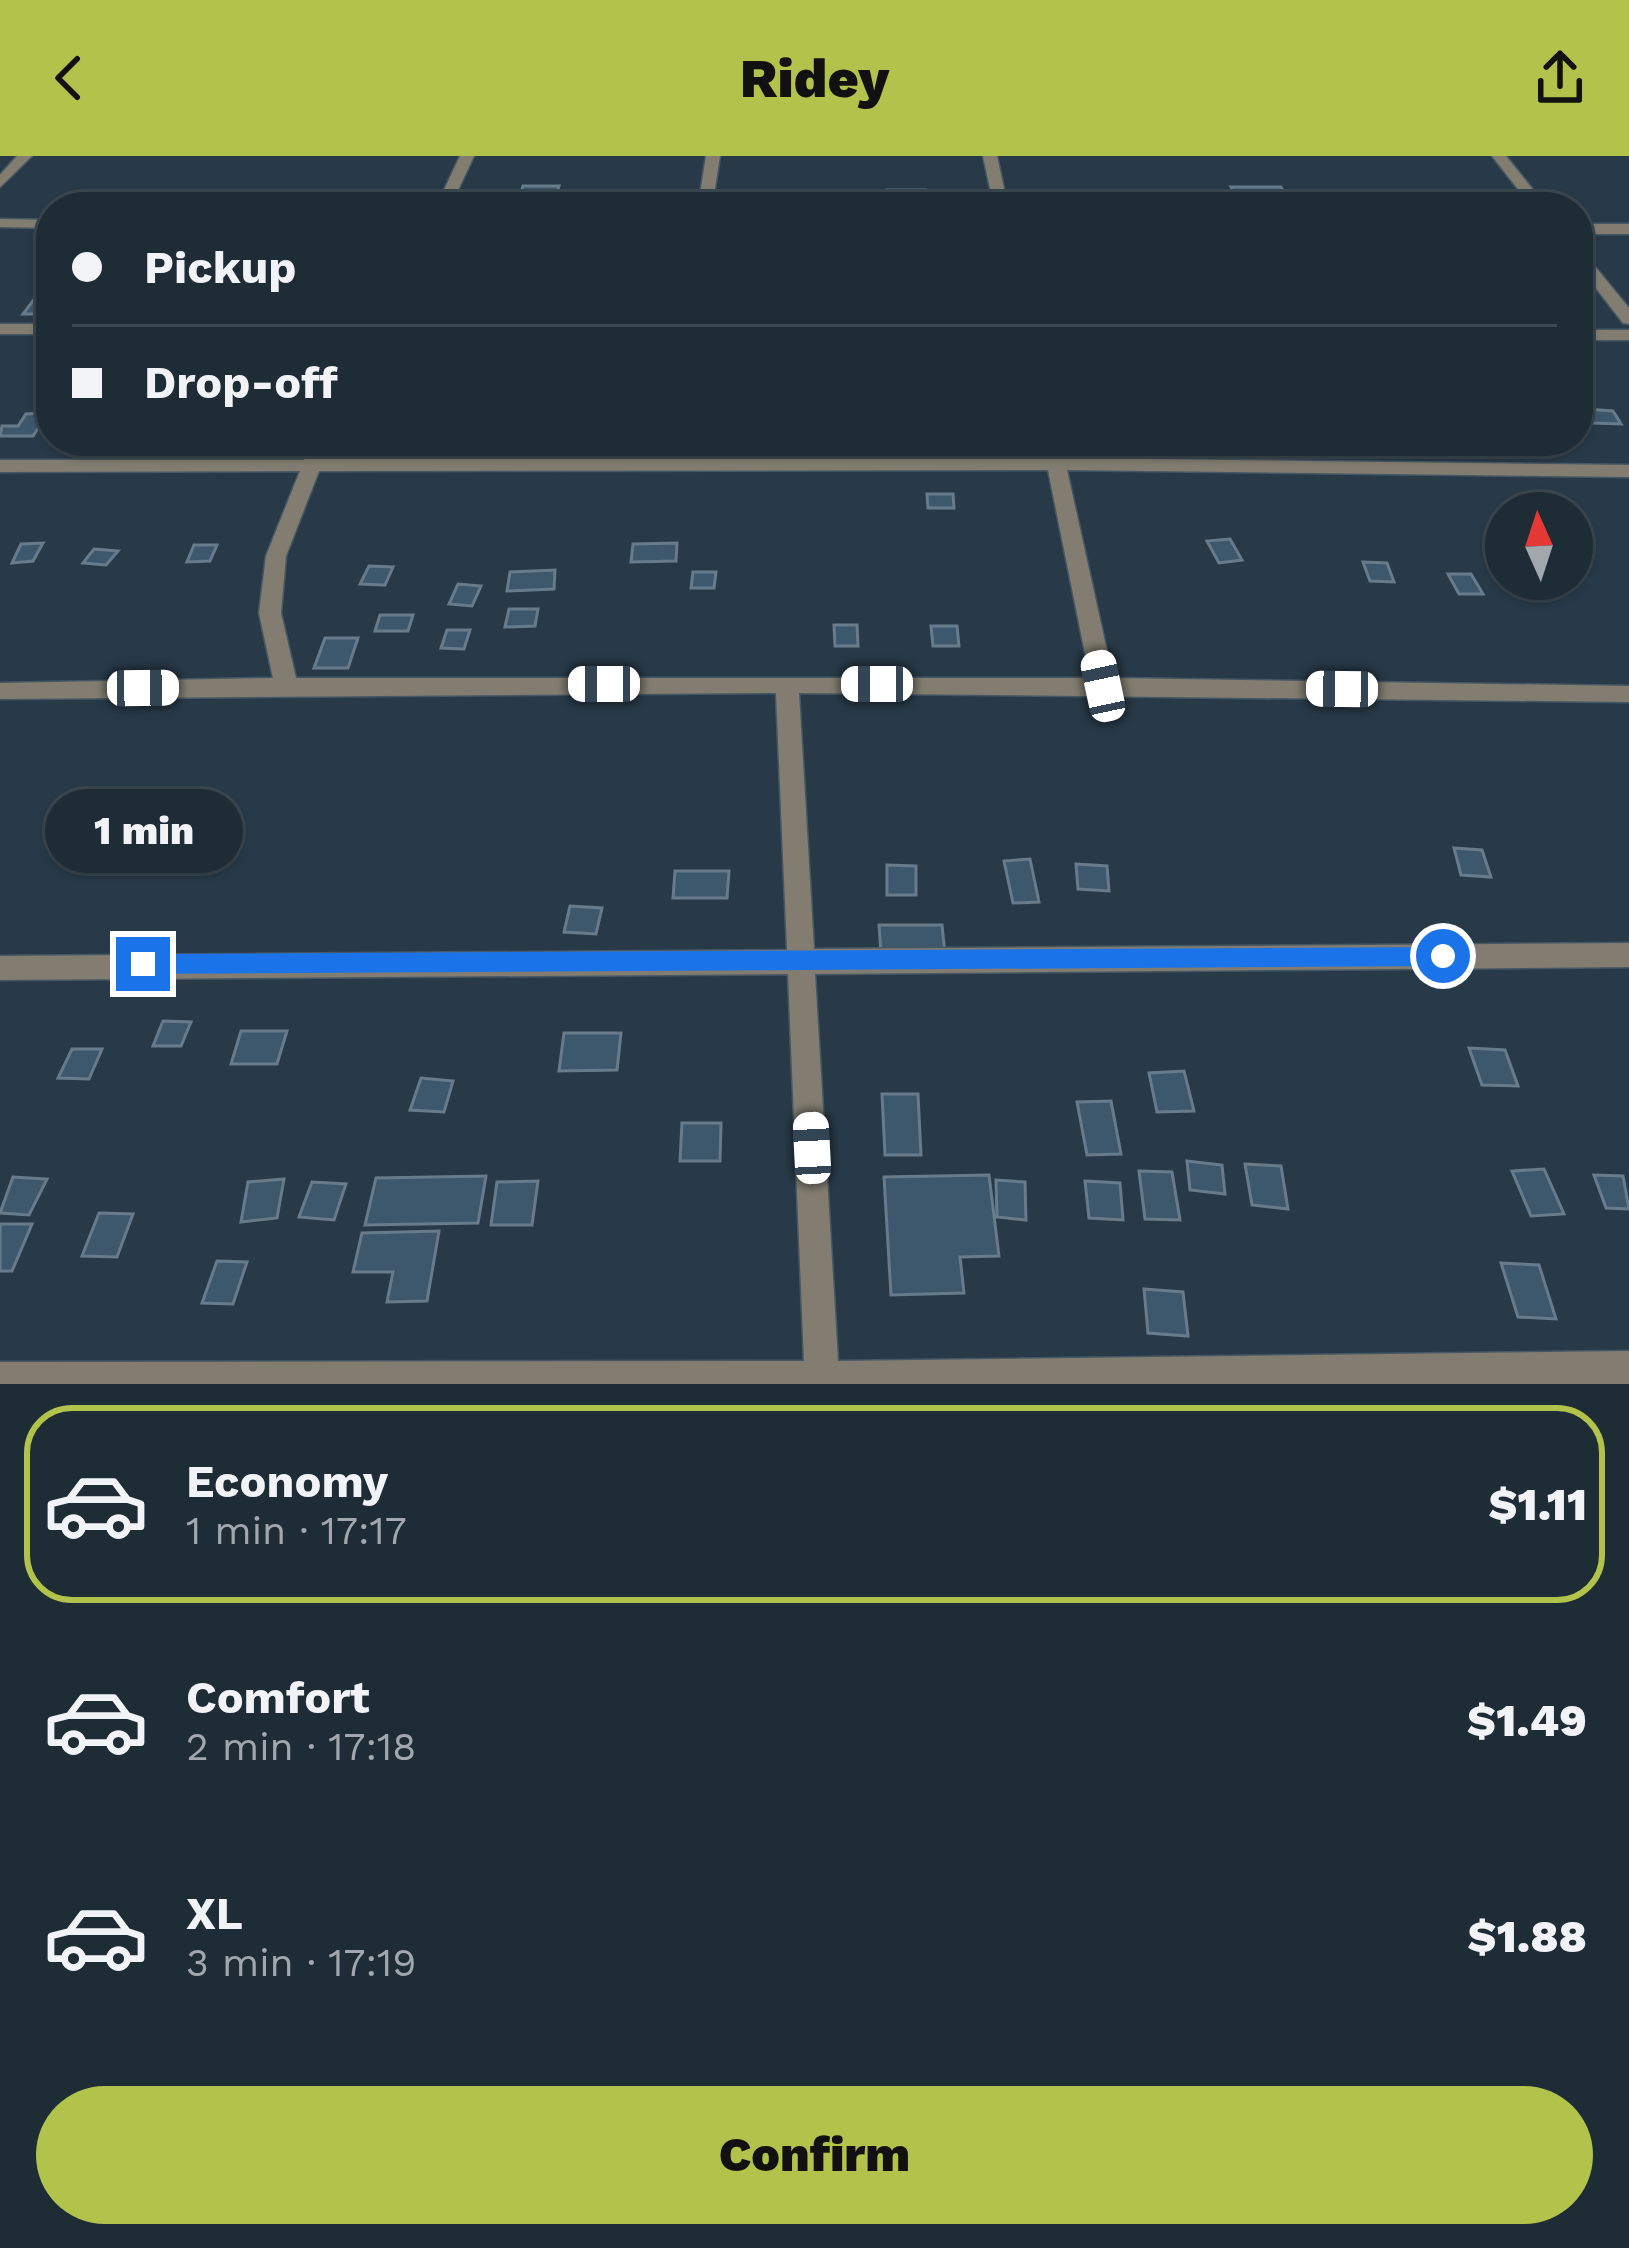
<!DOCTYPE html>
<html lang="en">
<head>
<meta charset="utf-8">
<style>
	:root { --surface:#1e2c36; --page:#26343e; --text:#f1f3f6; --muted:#a1a7ad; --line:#3c4851; --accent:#b2c34c }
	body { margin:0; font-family:"Work Sans",sans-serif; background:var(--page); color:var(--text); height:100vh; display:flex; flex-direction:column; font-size:45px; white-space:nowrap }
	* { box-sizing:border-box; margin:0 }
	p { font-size:39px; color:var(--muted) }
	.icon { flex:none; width:66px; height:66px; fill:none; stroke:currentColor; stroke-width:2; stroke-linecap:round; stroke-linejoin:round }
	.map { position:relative; height:1228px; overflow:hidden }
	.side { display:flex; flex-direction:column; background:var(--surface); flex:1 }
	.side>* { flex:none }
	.guide { position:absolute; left:36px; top:36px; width:1557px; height:264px; border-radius:48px; box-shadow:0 3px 9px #0004,0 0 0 3px var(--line); display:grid; align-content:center; height:264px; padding:0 36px; background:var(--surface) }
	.needle { width:78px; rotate:357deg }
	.fabs { position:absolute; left:1485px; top:336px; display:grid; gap:24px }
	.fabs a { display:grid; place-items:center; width:108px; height:108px; border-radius:50%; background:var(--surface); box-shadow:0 3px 9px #0004,0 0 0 3px var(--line); font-size:60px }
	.end { position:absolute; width:54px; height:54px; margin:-27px; border:15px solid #1a73e8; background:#fff; box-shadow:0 0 0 6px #fff }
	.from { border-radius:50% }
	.bubble { position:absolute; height:84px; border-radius:42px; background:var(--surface); box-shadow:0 3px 9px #0004,0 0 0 3px var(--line); font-size:39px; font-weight:800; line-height:84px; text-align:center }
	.car { position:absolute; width:36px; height:72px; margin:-36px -18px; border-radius:15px; box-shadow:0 0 9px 3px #0007; background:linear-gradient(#fff 24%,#345 0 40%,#fff 0 76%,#345 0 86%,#fff 0) }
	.guide b { display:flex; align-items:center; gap:42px; height:114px; font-size:45px }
	.guide b+b { border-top:3px solid var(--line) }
	.guide i { width:30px; height:30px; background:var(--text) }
	ul { padding:21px 0 0; list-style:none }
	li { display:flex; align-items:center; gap:36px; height:198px; margin:0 24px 18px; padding:0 12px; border:6px solid transparent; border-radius:48px }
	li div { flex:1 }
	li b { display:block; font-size:45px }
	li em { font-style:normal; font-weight:800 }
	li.selected { border-color:var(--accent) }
	li>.icon { width:108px; height:108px; stroke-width:1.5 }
	.action { display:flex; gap:24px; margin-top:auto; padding:24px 36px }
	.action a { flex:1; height:138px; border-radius:72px; background:var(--accent); color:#111; font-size:48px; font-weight:800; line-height:138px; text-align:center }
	header { display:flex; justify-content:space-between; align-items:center; height:156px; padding:0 36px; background:var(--accent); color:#111; font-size:54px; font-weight:800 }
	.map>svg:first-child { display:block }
	.building { fill:#3d586d; stroke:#677b8b; stroke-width:3 }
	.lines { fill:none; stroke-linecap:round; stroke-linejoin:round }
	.minor-casing { stroke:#475865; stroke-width:3 }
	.minor { fill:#827d70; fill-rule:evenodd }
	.route { fill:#1a73e8 }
</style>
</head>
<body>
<header><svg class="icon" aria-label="back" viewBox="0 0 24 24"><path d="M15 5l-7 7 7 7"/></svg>Ridey<svg class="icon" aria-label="share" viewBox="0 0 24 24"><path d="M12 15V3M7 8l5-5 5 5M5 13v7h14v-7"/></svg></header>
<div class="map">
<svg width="1629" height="1228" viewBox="0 0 1629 1228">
	<rect width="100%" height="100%" fill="#283a48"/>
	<path class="building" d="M523,30H559L555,43H519Z
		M1231,31H1281L1286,40H1236Z
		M887,34H926L929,49H889Z
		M51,121V150L45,158H23Z
		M1586,253L1613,255L1621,268L1593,267Z
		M48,257L33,280H0L2,270H18L26,258Z
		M244,285H267L255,309L232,310Z
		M480,285H500L496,307L474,308Z
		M1138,291L1181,295L1182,310L1139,306Z
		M927,338H953L954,352H928Z
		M1230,383L1242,404L1219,407L1207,385Z
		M43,387L33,405L12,407L21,388Z
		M677,387L676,405L631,406L633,388Z
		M194,389H217L210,405L187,406Z
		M94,393L118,395L106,409L83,407Z
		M1363,406L1387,407L1394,426L1370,425Z
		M369,410L393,411L385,429L360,428Z
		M555,414L554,433L507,435L510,416Z
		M693,416H716L714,432H691Z
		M1448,418H1471L1483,438H1459Z
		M458,428L481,430L472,450L449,448Z
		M509,453H538L535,470L505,471Z
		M380,459H413L408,475H375Z
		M834,469H857L858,490H835Z
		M931,470H957L959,490H933Z
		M447,474H470L464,493L441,492Z
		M325,482H358L348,512H314Z
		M1454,692L1482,694L1491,721L1461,719Z
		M1030,703L1039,746L1013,747L1004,705Z
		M1076,708L1107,710L1109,735L1078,733Z
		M887,709L916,710V739H887Z
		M675,715H729L727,742H673Z
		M570,750L602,752L596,778L564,776Z
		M879,769H942L945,798H881Z
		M163,865L191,866L181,890H153Z
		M241,875H287L277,908H231Z
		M564,877H621L617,914L559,915Z
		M1469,892L1505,894L1518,930L1482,929Z
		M72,893H102L89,923L58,922Z
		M1184,915L1194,955L1157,956L1149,917Z
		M421,922L453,925L444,956L410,954Z
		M882,938H918L921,999H885Z
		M1111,945L1121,998L1087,999L1077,946Z
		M682,967H721L720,1005H680Z
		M1187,1005L1222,1009L1225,1038L1190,1034Z
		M1245,1008L1281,1010L1288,1053L1252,1049Z
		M1544,1013L1564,1058L1531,1060L1512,1015Z
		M1139,1015L1172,1016L1180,1064L1145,1063Z
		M989,1019L999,1100L960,1101L964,1137L891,1139L884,1021Z
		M1594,1019L1623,1020L1629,1053L1606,1052Z
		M486,1020L478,1067L365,1069L376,1022Z
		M13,1021L47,1023L29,1059L0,1057Z
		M284,1023L277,1062L241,1066L248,1026Z
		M996,1024L1025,1026L1026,1064L997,1061Z
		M538,1025L532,1069H491L497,1026Z
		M1085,1025L1120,1027L1123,1064L1089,1062Z
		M312,1026L346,1028L334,1064L299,1061Z
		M99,1057L133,1058L117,1101L82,1100Z
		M0,1068H32L12,1115H0Z
		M439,1075L427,1145L387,1146L393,1116H353L362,1077Z
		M217,1105L247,1106L233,1148L202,1147Z
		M1501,1107L1539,1109L1556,1163L1518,1161Z
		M1144,1133L1183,1136L1188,1180L1148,1177Z"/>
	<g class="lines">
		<defs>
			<path id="minor" d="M17,0H32L0,31V19Z
				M460,0H474L450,51H436Z
				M706,0H720L712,51H698Z
				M983,0H997L1008,51H994Z
				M1492,0H1506L1547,51H1532Z
				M0,63L51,64V72L0,71Z
				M1578,68H1629V78H1578Z
				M1578,94L1583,96L1629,152V168L1623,167L1578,109Z
				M0,168H51V178H0Z
				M1578,174H1629V184H1578Z
				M312,285H330L323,303L1045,302L1042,285H1060L1064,302L1629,309V321L1067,314L1113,522L1629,530V546L799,537L814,793L1629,787V811L815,818L838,1205L1629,1195V1228H0V1206L804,1205L788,818L0,824V800L787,794L776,537L0,543V527L273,522L259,457L266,400L300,315L0,316V304H304ZM1048,314L1090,522H296L281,457L286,400L319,315Z"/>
		</defs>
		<use href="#minor" class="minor-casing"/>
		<use href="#minor" class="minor"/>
	</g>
	<path class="route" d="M1443,791L1454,800L1443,810L143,818L132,808L143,798Z"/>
</svg>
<div class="fabs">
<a><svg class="needle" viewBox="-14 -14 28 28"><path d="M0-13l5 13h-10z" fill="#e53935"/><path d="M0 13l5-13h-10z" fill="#a1a7ad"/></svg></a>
</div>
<i class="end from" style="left:1443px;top:800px"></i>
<i class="end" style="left:143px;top:808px"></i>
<div class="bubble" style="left:45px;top:633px;width:198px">1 min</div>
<i class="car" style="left:604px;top:528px;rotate:270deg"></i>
<i class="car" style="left:877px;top:528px;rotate:270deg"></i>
<i class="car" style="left:1103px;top:530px;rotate:348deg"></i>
<i class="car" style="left:143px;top:532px;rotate:89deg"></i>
<i class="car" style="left:1342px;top:533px;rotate:271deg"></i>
<i class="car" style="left:812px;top:992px;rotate:357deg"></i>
<div class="guide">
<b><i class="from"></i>Pickup</b>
<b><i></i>Drop-off</b>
</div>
</div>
<section class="side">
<ul>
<li class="selected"><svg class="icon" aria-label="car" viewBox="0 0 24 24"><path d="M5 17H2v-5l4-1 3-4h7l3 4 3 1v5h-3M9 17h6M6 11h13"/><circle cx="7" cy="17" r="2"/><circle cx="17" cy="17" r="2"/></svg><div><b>Economy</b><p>1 min · 17:17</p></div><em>$1.11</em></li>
<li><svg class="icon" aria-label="car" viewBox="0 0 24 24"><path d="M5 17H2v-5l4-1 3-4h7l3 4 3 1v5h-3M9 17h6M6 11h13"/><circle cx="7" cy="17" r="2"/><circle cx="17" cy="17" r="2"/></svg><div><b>Comfort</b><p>2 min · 17:18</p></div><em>$1.49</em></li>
<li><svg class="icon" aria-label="car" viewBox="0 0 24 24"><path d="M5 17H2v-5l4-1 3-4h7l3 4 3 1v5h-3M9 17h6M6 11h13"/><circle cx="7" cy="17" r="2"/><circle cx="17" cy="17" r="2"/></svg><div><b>XL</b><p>3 min · 17:19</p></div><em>$1.88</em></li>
</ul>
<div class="action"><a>Confirm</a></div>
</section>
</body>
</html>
